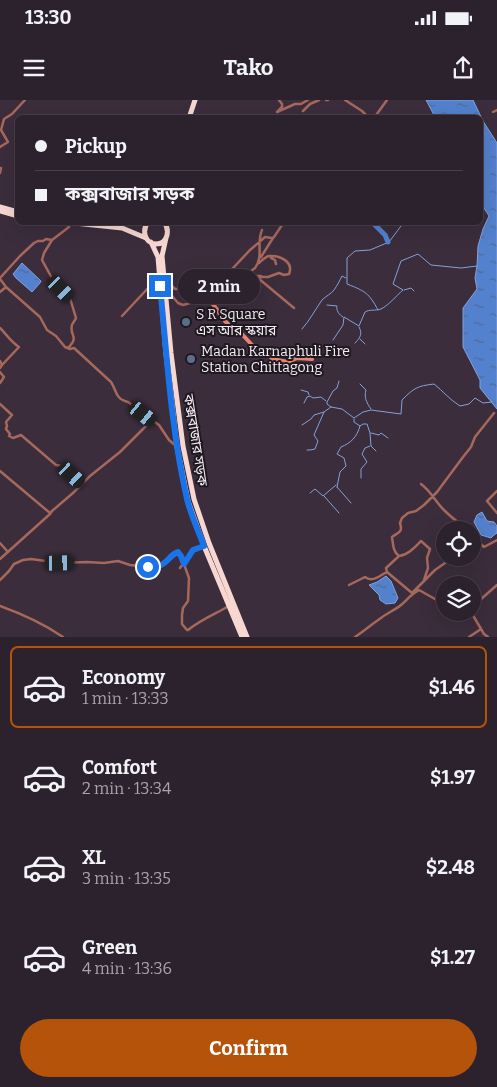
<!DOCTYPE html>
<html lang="en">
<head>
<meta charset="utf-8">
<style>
	:root { --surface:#2c222d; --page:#342a35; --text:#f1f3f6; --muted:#a6a4aa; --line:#483f49; --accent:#b45309 }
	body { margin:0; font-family:Bitter,"Noto Sans Bengali",serif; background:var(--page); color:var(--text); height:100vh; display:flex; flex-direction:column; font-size:19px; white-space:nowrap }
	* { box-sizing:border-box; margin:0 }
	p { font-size:16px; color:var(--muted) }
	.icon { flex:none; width:28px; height:28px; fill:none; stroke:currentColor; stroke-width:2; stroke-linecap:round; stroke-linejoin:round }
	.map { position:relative; height:537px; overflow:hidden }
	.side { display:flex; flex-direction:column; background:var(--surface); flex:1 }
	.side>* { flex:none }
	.banner { position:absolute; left:15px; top:15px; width:468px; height:110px; border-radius:8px; box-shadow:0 5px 20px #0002,0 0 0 1px var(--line); display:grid; align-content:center; height:110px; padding:0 20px; background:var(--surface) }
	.fabs { position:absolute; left:436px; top:421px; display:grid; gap:10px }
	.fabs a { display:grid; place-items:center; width:45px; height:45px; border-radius:50%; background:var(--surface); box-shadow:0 5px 20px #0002,0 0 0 1px var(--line); font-size:25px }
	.end { position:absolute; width:22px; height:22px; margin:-11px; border:6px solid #1a73e8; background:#fff; box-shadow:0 0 0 2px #fff }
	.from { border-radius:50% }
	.bubble { position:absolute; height:35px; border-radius:18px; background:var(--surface); box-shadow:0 5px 20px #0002,0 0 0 1px var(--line); font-size:16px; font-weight:700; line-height:35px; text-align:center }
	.car { position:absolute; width:15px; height:30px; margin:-15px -8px; border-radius:6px; box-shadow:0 0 4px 1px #0007; background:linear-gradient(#222 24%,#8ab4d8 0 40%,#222 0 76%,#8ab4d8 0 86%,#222 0) }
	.banner b { display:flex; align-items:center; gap:18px; height:48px; font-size:19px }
	.banner b+b { border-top:1px solid var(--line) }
	.banner i { width:12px; height:12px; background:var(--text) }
	ul { padding:9px 0 0; list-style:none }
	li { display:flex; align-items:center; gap:15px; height:82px; margin:0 10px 8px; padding:0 10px; border:2px solid transparent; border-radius:8px }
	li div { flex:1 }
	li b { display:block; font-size:19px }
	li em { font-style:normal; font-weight:700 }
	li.active { border-color:var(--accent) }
	li>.icon { width:45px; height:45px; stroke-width:1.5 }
	.cta { display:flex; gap:10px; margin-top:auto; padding:10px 20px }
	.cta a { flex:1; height:58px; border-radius:30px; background:var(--accent); color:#fff; font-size:20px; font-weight:700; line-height:58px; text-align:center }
	.status { display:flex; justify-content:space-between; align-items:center; height:35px; padding:0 25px; background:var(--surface); direction:ltr }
	.status svg { height:14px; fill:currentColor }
	header { display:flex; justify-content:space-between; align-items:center; height:65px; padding:0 20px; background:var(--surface); font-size:22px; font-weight:700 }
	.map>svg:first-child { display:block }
	.water { fill:url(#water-ripples); stroke:#84a1d9 }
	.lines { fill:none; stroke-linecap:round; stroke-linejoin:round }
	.stream { stroke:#84a1d9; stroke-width:1 }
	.river { stroke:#5381cd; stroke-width:5 }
	.street { stroke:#a7685c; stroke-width:2.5 }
	.secondary { stroke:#e88371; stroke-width:4 }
	.highway { stroke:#f7d7d0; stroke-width:5 }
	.route { stroke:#1a73e8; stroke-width:6 }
	.service-dot { fill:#5c6f8a; stroke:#1e181f; stroke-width:2 }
	.labels { text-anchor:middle; stroke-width:4; stroke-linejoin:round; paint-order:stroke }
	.poi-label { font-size:14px; fill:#f6edf6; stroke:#1e181f; text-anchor:start }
	.street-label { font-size:14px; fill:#f6edf6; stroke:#1e181f }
</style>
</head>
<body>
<div class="status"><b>13:30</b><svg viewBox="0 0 49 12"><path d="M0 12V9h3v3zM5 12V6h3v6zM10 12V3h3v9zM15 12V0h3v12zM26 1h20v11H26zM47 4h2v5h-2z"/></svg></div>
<header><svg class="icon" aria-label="menu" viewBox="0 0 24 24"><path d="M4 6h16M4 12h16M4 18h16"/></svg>Tako<svg class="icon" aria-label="share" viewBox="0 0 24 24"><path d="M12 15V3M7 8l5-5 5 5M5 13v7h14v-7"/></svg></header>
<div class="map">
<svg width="497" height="537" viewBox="0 0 497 537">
	<defs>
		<pattern id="water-ripples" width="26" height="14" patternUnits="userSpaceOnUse" patternTransform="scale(1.25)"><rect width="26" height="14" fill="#5381cd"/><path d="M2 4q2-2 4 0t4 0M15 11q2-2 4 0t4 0" fill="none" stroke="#4f6a99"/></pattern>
	</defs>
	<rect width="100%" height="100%" fill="#3b2d3c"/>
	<path class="water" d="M426,0H473L483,21L497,43V309L480,288V280L463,247V208L477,189L475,178L477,166L478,146L483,129L489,116L482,105L480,98V18L435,17Z
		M22,163L41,181L40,183L32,192L16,178L13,174Z
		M482,412L487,421L494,422L497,426V433L494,435L491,438L481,435L474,422L477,415Z
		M386,476L391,481L398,498L395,503L386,504L380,500L379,495L369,485L377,482Z"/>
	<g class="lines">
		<path class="stream" d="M404,190L411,188L414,191
			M327,205L337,206C336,210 339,215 343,217
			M378,210C369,193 365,191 347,184V158L355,151L370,150L389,142L404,122
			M302,229C310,220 315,210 322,200C326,196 331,194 334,190C337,186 340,180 342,176L346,178
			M360,239L365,244
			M333,240L343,225L344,217L359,226L365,212C370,209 375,211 381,209C389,205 396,196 403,190L393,184L401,161L418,154L431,165L461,168L477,166
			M355,243C360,238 363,234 359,227
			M339,281L337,288L333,291L327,302V304L331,307L342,309L354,318L363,312L371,310L401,314L402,300C414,288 417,286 434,284C443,291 450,300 460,306L469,304L475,298L483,303L492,302V301
			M360,284L366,290C364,297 366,302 371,309
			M301,290L308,292L309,295
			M304,303L307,297L310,296L313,298L321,297L326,301
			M354,319V322L360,326L363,324H367L370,333L371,346L376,351
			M302,325L311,319L314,315L324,312L331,307
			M371,333L379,335L381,333L388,338
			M307,350H310L315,349L318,341L314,335L324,312
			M361,378V369L367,362L362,354L365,348L370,346
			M337,387L340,372L346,366L344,358L337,354L341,347C351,343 357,337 360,326
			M337,387L351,403
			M310,393L315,389L323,396L336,385
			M324,396L339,413"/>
		<path class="river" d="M372,122L385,135L388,142"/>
		<path class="street" d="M326,0H328
			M345,0L362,11L369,18
			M278,11L282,7V4L279,0
			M303,11L310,4L319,0
			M277,12L295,4H301L308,0
			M493,12L497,10
			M374,18L387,0
			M0,47L8,42L1,30L4,19L12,14L25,0
			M0,73L1,68
			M52,140L69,127V123
			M261,157L273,138
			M271,158L275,160L276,164
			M0,178L20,156L34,143L38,141H43L46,139L52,140L44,153L42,160L53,180L70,198L76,218C76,219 72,224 72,225C69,236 80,236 68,248
			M258,178L294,208
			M0,179L6,187L40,217L47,230L56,236L65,247L70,249L74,248L111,282C117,291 115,299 128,302L159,325L169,340L176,346
			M239,180L242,181L252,176H261
			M165,184L172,186L175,189H179
			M236,190L246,182L261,177H268L279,173L284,175L289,174C294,162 280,155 269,156C265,157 262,160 259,163
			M0,192L6,187
			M166,194L172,196L178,203L183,205L204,199L250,150L265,137L272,138L274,137L284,122
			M205,199L224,191L255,168C264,156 256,144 262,130
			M122,216L150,186H160
			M0,228C7,235 11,242 19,247L2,265
			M0,261L2,265L0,268
			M0,272L4,277L0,283
			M0,304L12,315L6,322L7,326L6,329L10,334L9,336L13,338L21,335L56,365L62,366L82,384
			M0,371L50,413
			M421,384C431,391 436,403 445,411C452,418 460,424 468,430
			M497,391L487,401L497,413
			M472,436L484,447L497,440
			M0,443L8,452
			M0,459L50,414L52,411L73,393L90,376L120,352L145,327L153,321
			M180,468L193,450L203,446
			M387,472L386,468L399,456
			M0,480L9,471L14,464L23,460L31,459L60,463L87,462L104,463L118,461L130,465L148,467L160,465L167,461L174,453L178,452L181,456L189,478L188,501L183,508L182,515V524L187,530H188C200,520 215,514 229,506
			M424,480L428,468L427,458L430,449L421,441C415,447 408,455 399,456C393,452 393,444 392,437C399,432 403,432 400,423L402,418L408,413L416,411L424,405L437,392L463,357L471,347L475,337L494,313
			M349,485L365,477C373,483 380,475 387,472L412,493L435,470L445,463L451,458
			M0,506C22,514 44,524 63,537
			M472,507L497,485
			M471,512L484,534L488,537
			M355,537C364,531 372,524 381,518C387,513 395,510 401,505C409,499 410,494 419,490L435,499H442L445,496
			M469,537L481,529"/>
		<path class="secondary" d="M204,199L210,200L225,221L233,229L239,231L253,246L261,251L268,253L272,259L288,262L297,258L312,259"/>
		<path class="highway" d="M189,18L195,0
			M0,107L18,112
			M0,111L18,116
			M65,122L122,128L146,138
			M138,122L148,123
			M148,122C142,130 144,143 156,144C168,144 170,130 164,122
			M166,138L162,156L171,253L183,346L194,399L209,443L247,537
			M151,142L158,157L166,254L177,347L188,401L204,446L242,537"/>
	</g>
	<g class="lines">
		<path class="route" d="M148,467C152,466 157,466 161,465C168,462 171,454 178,452L181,456L184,464L193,450L204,446C198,430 191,415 187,399C171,329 167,257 160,186"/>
	</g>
	<g class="service-dot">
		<circle cx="186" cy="222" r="5"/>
		<circle cx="191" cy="259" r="5"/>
	</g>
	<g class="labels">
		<g class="poi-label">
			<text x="196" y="219">S R Square<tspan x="196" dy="16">এস আর স্কয়ার</tspan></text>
			<text x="201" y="256">Madan Karnaphuli Fire<tspan x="201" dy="16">Station Chittagong</tspan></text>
		</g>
		<g class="street-label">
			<text transform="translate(196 340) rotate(81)" y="5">কক্সবাজার সড়ক</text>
		</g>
	</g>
</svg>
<div class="fabs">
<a><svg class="icon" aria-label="locate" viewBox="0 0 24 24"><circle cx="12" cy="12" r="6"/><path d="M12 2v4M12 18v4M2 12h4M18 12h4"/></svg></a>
<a><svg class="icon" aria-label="layers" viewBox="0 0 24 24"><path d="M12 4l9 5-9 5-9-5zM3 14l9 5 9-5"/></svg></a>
</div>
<i class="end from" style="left:148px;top:467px"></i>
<i class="end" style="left:160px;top:186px"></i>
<div class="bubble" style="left:178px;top:169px;width:82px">2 min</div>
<i class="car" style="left:61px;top:189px;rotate:135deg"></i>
<i class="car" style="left:143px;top:314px;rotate:129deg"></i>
<i class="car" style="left:72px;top:375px;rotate:132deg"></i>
<i class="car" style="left:60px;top:463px;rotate:89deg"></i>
<div class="banner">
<b><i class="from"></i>Pickup</b>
<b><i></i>কক্সবাজার সড়ক</b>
</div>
</div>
<section class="side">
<ul>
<li class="active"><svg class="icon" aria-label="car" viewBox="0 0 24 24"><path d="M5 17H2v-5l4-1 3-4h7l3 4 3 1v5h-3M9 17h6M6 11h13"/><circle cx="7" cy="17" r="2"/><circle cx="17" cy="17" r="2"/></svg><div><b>Economy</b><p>1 min · 13:33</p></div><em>$1.46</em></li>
<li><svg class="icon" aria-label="car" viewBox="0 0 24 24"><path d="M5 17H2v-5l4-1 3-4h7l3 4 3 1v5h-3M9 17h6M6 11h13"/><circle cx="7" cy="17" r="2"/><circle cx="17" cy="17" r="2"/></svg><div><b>Comfort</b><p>2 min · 13:34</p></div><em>$1.97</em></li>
<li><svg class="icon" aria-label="car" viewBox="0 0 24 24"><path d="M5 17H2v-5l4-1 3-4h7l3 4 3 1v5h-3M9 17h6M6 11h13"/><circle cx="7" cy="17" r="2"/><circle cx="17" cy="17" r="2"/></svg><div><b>XL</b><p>3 min · 13:35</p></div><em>$2.48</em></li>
<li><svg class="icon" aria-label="car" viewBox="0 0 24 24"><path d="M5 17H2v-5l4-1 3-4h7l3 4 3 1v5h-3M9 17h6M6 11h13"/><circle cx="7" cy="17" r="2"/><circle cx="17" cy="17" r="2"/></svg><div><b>Green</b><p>4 min · 13:36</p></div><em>$1.27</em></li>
</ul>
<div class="cta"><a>Confirm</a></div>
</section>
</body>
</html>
